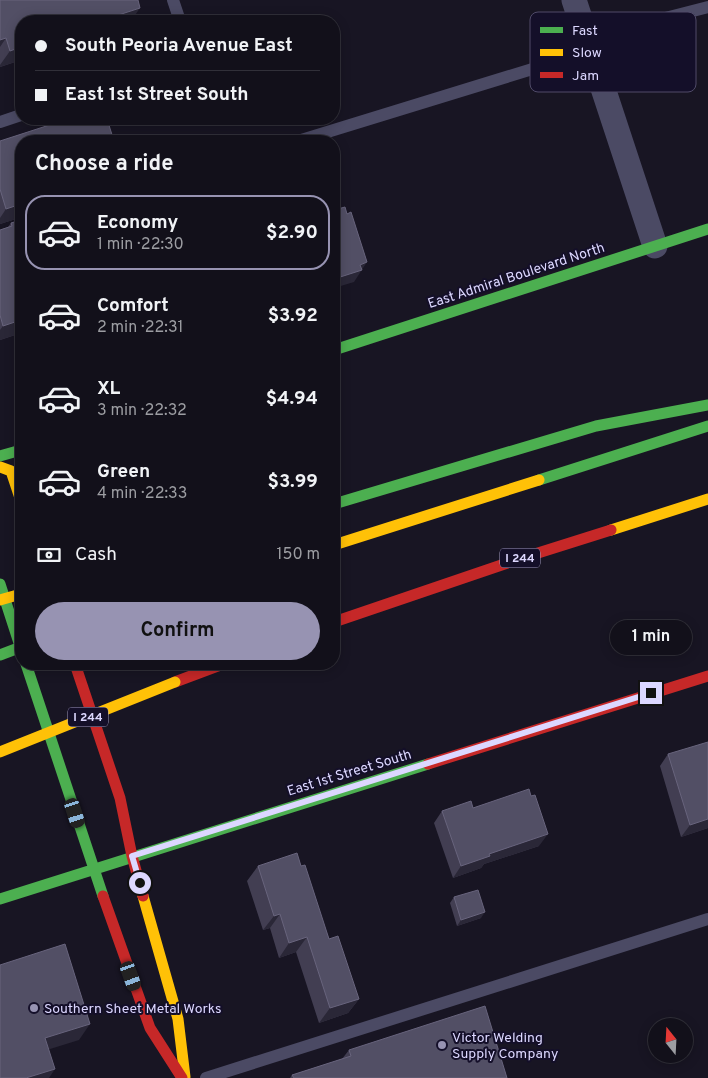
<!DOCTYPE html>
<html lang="en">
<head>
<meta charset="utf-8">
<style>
	:root { --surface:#12101a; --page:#1b1923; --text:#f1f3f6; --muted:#9c9da2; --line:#313039; --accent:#9793b2 }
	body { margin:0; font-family:Overpass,sans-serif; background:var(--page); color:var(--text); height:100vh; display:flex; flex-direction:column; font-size:19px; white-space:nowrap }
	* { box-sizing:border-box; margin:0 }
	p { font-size:16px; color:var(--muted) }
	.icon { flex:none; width:28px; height:28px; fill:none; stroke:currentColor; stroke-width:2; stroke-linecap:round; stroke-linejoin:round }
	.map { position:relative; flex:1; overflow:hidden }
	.details { position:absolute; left:15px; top:135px; width:325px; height:535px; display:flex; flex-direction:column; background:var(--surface); border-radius:20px; box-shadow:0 2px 12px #0003,0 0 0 1px var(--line) }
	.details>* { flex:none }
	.hud { position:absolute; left:15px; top:15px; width:325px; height:110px; border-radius:20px; box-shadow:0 2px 12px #0003,0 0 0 1px var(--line); display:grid; align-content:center; height:110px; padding:0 20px; background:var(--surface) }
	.needle { width:32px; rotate:342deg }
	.tools { position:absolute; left:648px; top:1018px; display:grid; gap:10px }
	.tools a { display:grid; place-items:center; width:45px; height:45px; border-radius:50%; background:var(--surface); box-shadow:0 2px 12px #0003,0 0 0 1px var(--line); font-size:25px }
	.end { position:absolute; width:22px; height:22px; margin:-11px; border:6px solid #dcd7ff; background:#111; box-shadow:0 0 0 2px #111 }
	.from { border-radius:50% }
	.bubble { position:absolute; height:35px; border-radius:18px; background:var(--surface); box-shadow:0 2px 12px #0003,0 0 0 1px var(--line); font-size:16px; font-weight:700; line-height:35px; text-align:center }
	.car { position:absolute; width:15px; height:30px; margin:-15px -8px; border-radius:6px; box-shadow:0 0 4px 1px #0007; background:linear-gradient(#222 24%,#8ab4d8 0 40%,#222 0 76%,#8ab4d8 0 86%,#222 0) }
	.hud b { display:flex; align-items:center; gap:18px; height:48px; font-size:19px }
	.hud b+b { border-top:1px solid var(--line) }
	.hud i { width:12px; height:12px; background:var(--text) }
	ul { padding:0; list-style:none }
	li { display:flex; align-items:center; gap:15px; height:75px; margin:0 10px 8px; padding:0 10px; border:2px solid transparent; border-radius:20px }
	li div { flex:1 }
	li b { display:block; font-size:19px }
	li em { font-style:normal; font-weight:700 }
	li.selected { border-color:var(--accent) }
	li>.icon { width:45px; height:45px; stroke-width:1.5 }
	h2 { padding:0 20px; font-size:22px; line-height:60px }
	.pay { display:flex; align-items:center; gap:12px; height:55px; padding:0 20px; font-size:19px }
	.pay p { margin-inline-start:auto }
	.primary-button { display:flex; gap:10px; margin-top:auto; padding:10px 20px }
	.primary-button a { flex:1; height:58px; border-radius:30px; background:var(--accent); color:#111; font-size:20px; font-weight:700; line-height:58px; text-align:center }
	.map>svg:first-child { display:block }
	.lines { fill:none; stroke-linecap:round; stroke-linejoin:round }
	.lane { stroke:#4b4a64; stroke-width:12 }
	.street { stroke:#4b4a64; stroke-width:25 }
	.fast { stroke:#4caf50; stroke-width:11 }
	.slow { stroke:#ffc107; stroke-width:11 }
	.jam { stroke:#c62828; stroke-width:11 }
	.fast-bridge { stroke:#4caf50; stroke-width:11 }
	.slow-bridge { stroke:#ffc107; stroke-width:11 }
	.wall { fill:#423e52 }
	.shaded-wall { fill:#2a2737 }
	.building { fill:#524f65; stroke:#68647d }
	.route { stroke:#dcd7ff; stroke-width:6 }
	.poi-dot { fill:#9793b2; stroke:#140f29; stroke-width:2 }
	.labels { text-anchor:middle; stroke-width:4; stroke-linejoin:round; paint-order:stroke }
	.shield { fill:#140f29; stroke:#a09bbf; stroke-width:1 }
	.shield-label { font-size:12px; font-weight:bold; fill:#dcd7ff }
	.street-label { font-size:14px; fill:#dcd7ff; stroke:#140f29 }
	.poi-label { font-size:14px; fill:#dcd7ff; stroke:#140f29; text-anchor:start }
	.key { fill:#140f29; stroke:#504b69; stroke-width:1 }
	.key-label { font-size:14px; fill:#dcd7ff }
</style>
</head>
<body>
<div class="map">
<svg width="708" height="1078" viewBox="0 0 708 1078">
	<rect width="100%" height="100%" fill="#181523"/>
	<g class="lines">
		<path class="lane" d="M173,0L180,21
			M0,122L21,115
			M298,141L591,51L638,25L708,7
			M206,1078L708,919"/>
		<path class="street" d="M574,0L655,246"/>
		<path class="fast" d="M334,350L708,229
			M0,456L21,450
			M539,480L708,426
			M334,504L596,426L708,405
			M0,584L21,649
			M26,664L103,896
			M0,899L428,764"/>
		<path class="slow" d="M0,467L11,471L21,501
			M611,530L708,499
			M334,545L539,480
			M143,896L178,1019L185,1077"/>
		<path class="jam" d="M334,622L519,559L611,530
			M75,664L120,798L132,856L143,896
			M175,682L223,664
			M428,764L708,676
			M103,896L150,1028L182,1078"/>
		<path class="fast-bridge" d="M0,655L21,647"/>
		<path class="slow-bridge" d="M0,600L21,594
			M0,752L175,682"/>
	</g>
	<path class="wall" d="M0,0L21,21V60L0,67Z
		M0,141H21L19,218L0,224Z
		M21,220V333L0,340V230L8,227L11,223Z
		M668,754L708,828L681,837L660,766Z
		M473,808L539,846L484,864L481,868L453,878L434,823L442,811Z
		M258,866H301L329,939L359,999L348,1013L319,1023L296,952L279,958L270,928L263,930L247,881Z
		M454,897L481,918L457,926L450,903Z
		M349,1050L507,1078H290L292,1075L342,1059Z"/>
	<path class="shaded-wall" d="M140,8L131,21H100Z
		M6,38L0,47V40Z
		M21,47V60L0,67V65L10,51Z
		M21,204V218H19L0,224V218L6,209Z
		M367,262L354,282L334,288V279L360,265Z
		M21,320V333L0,340V330L3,326Z
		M708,819V828L681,837L690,825Z
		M548,834L539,846L484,864L481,868L453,878L461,866L489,854Z
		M485,912L481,918L457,926L461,920Z
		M280,914L270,928L263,930L274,916Z
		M307,937L296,952L279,958L289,943Z
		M359,999L348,1013L319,1023L330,1008Z
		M90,1024L79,1040L34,1054L45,1038Z
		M55,1069L49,1078H26Z"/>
	<path class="building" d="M0,0H138L140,8L100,21H21V47L10,51L6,38L0,40Z
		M68,119H107L114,141H21V204L6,209L0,189V141Z
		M345,207L347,214L351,212L367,262L360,265L362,270L334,279V210Z
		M21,220V320L3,326L0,315V230L12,226L11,223Z
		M708,742V819L690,825L668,754Z
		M529,789L531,796L535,795L548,834L489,854L490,856L461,866L442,811L471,801L473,808Z
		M297,853L301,866L305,865L329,939L338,936L359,999L330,1008L307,937L289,943L280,914L274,916L258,866Z
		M478,890L485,912L461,920L454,897Z
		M65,944L90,1024L45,1038L55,1069L26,1078H0V965Z
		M485,1006L507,1078H294L292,1075L351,1056L349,1050Z"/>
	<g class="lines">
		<path class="route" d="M140,883L132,856L651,693"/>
	</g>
	<g class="poi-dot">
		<circle cx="34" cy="1008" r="5"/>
		<circle cx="442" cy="1045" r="5"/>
	</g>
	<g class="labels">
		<g class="shield">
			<rect x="500" y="548.5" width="40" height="19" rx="4"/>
			<rect x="68" y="707.5" width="40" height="19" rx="4"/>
		</g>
		<g class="shield-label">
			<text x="520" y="562">I 244</text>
			<text x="88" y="721">I 244</text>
		</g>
		<g class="street-label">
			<text transform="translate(516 275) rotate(-18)" y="5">East Admiral Boulevard North</text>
			<text transform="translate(349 772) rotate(-17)" y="5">East 1st Street South</text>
		</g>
		<g class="poi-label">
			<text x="44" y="1013">Southern Sheet Metal Works</text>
			<text x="452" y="1042">Victor Welding<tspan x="452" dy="16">Supply Company</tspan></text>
		</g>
	</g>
	<rect x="530" y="12" width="166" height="80" rx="8" class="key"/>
	<rect x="540" y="27" width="23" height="6" fill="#4caf50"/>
	<rect x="540" y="49" width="23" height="7" fill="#ffc107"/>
	<rect x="540" y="72" width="23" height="6" fill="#c62828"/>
	<g class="key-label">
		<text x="572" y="35">Fast</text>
		<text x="572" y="57">Slow</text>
		<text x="572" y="80">Jam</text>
	</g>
</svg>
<div class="tools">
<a><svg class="needle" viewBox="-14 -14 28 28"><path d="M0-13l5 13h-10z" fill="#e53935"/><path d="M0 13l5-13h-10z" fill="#9c9da2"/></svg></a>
</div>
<i class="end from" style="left:140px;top:883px"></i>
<i class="end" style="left:651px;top:693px"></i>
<div class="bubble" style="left:610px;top:620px;width:82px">1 min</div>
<i class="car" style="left:75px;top:813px;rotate:162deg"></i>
<i class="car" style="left:131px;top:976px;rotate:160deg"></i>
<div class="hud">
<b><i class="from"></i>South Peoria Avenue East</b>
<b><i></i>East 1st Street South</b>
</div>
<section class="details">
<h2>Choose a ride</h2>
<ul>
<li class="selected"><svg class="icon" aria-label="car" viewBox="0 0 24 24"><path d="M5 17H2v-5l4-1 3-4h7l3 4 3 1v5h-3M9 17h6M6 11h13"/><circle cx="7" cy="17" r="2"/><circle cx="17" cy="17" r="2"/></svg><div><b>Economy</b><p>1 min · 22:30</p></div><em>$2.90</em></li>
<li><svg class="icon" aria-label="car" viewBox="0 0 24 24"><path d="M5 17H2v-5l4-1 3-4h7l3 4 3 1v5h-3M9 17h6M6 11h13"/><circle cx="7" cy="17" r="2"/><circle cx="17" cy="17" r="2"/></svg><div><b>Comfort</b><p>2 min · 22:31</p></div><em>$3.92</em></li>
<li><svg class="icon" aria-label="car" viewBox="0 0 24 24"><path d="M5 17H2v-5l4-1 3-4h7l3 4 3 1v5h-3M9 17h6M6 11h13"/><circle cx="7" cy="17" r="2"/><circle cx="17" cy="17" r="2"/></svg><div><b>XL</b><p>3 min · 22:32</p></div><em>$4.94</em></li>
<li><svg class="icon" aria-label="car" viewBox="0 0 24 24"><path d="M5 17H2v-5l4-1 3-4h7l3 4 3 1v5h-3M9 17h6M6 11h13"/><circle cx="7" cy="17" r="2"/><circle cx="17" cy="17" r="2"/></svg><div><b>Green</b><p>4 min · 22:33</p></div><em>$3.99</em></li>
</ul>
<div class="pay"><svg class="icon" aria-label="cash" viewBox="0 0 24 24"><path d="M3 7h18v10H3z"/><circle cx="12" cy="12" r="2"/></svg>Cash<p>150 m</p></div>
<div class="primary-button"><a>Confirm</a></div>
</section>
</div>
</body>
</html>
